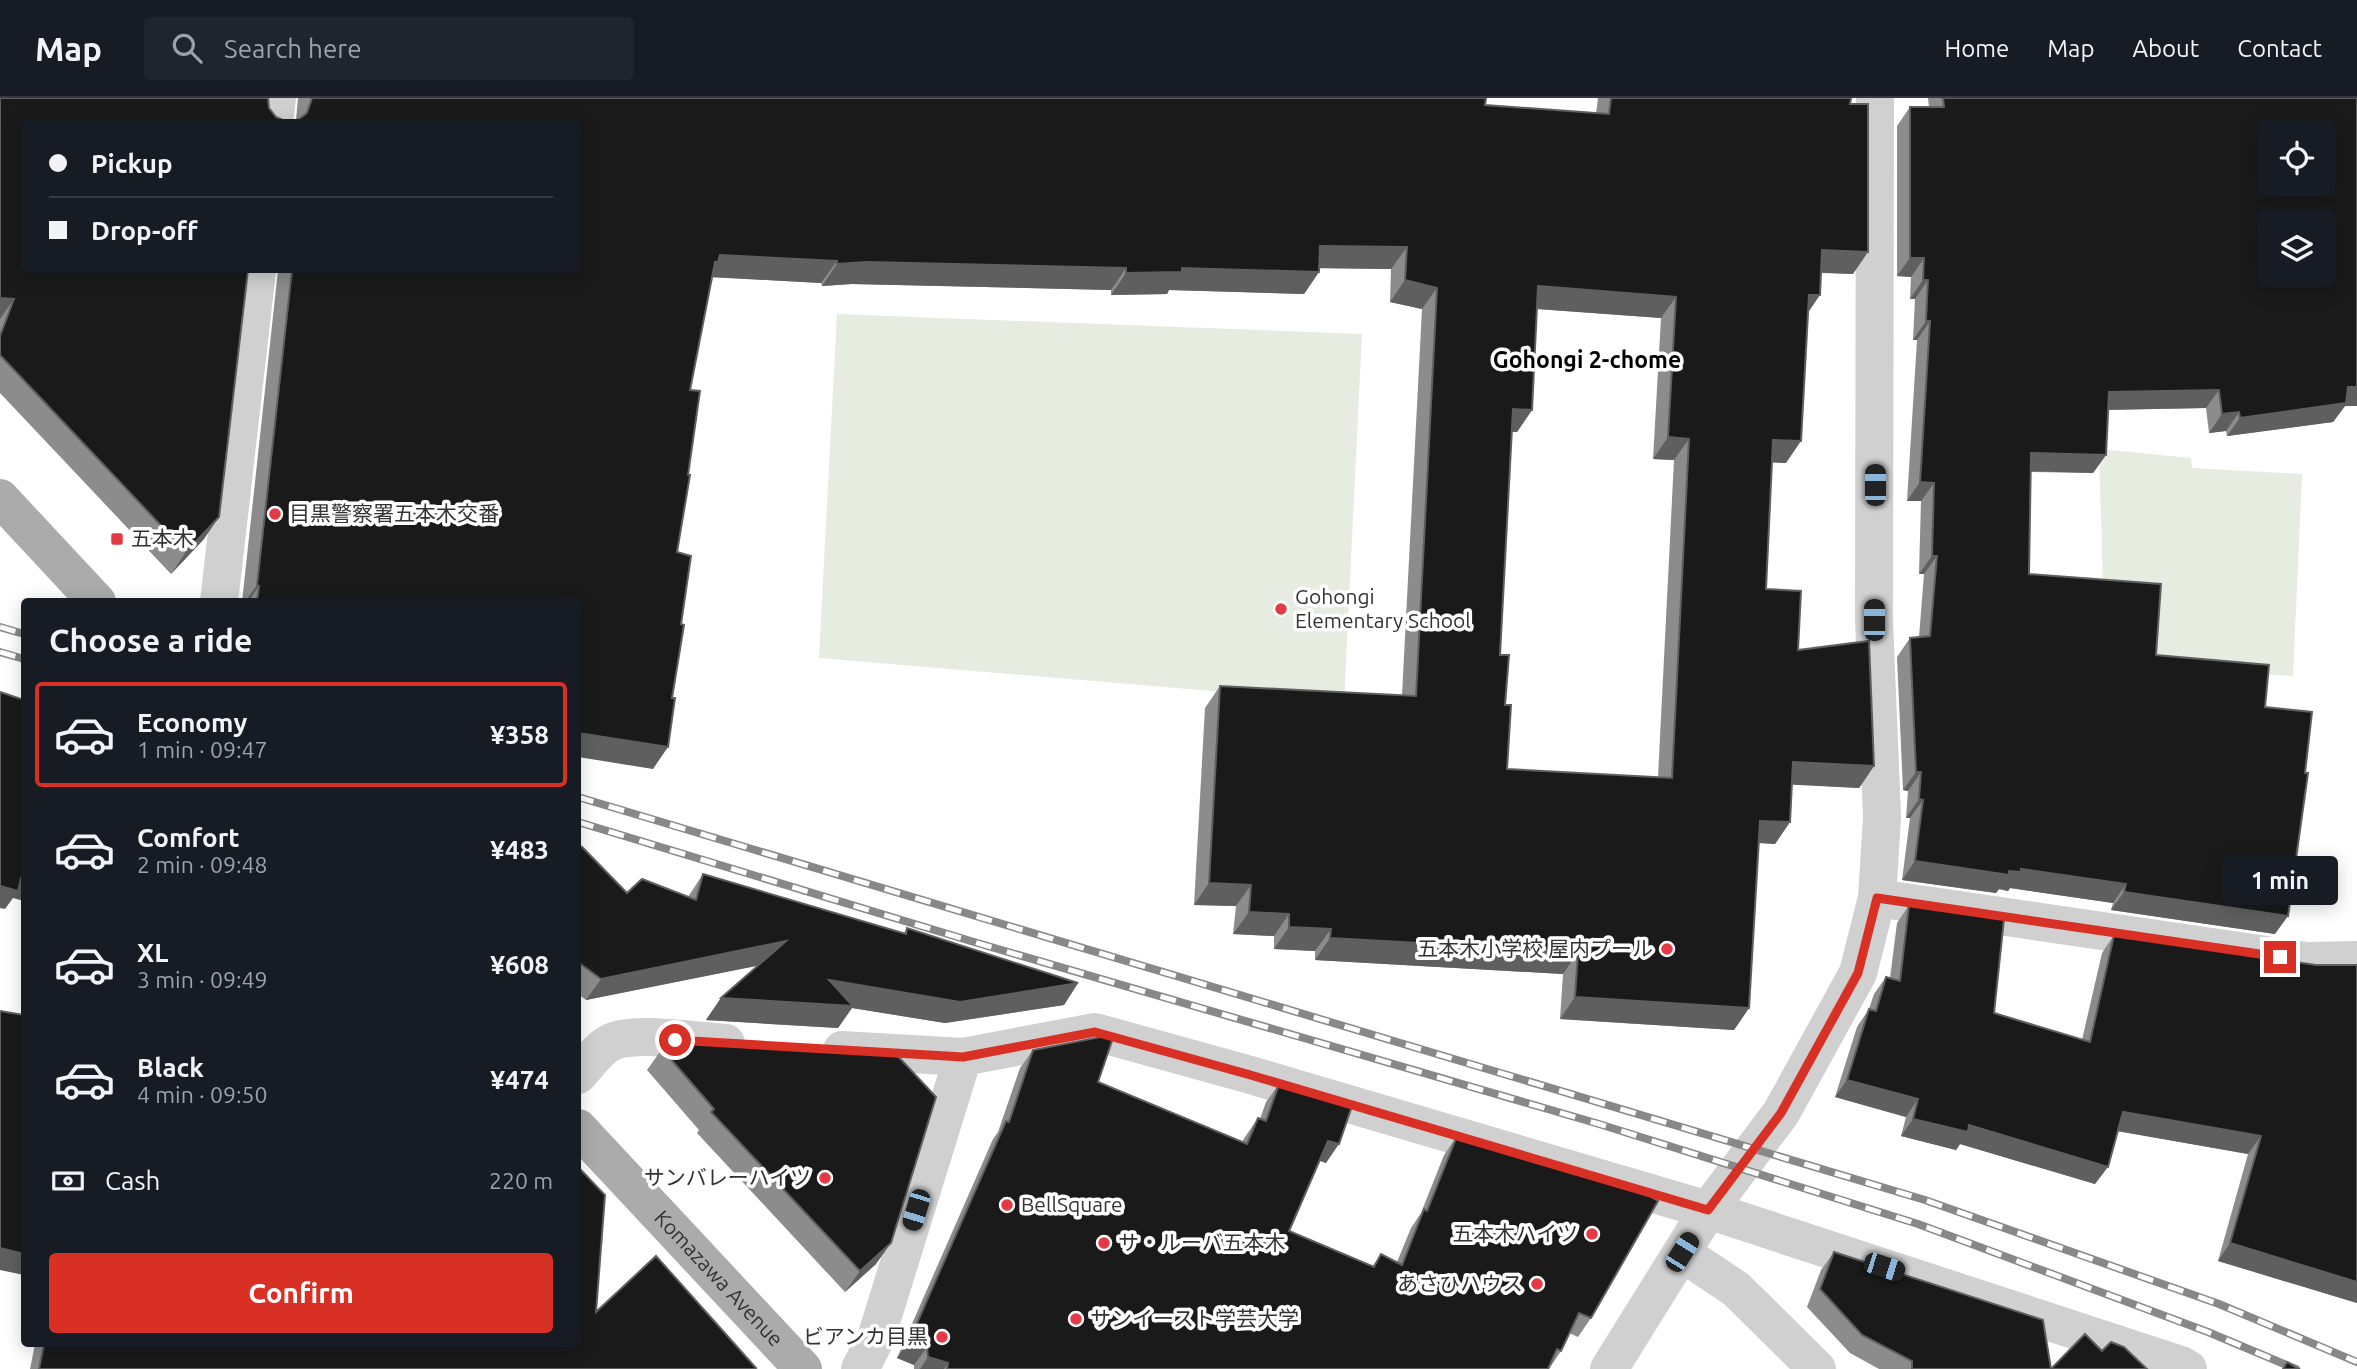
<!DOCTYPE html>
<html lang="en">
<head>
<meta charset="utf-8">
<style>
	:root { --surface:#171b24; --page:#20242c; --text:#f1f3f6; --muted:#9ea1a6; --line:#363941; --accent:#d93025 }
	body { margin:0; font-family:Ubuntu,"Noto Sans JP",sans-serif; background:var(--page); color:var(--text); height:100vh; display:flex; flex-direction:column; font-size:26px; white-space:nowrap }
	* { box-sizing:border-box; margin:0 }
	p { font-size:23px; color:var(--muted) }
	.icon { flex:none; width:38px; height:38px; fill:none; stroke:currentColor; stroke-width:2; stroke-linecap:round; stroke-linejoin:round }
	.map { position:relative; flex:1; overflow:hidden }
	.drawer { position:absolute; left:21px; top:500px; width:560px; height:749px; display:flex; flex-direction:column; background:var(--surface); border-radius:7px; box-shadow:0 4px 18px #0003 }
	.drawer>* { flex:none }
	.top-card { position:absolute; left:21px; top:21px; width:560px; height:154px; border-radius:7px; box-shadow:0 4px 18px #0003; display:grid; align-content:center; height:154px; padding:0 28px; background:var(--surface) }
	.buttons { position:absolute; left:2258px; top:21px; display:grid; gap:14px }
	.buttons a { display:grid; place-items:center; width:77px; height:77px; border-radius:7px; background:var(--surface); box-shadow:0 4px 18px #0003; font-size:35px }
	.end { position:absolute; width:32px; height:32px; margin:-16px; border:9px solid #d93025; background:#fff; box-shadow:0 0 0 4px #fff }
	.from { border-radius:50% }
	.bubble { position:absolute; height:49px; border-radius:7px; background:var(--surface); box-shadow:0 4px 18px #0003; font-size:23px; font-weight:600; line-height:49px; text-align:center }
	.car { position:absolute; width:21px; height:42px; margin:-21px -10px; border-radius:9px; box-shadow:0 0 5px 2px #0007; background:linear-gradient(#222 24%,#8ab4d8 0 40%,#222 0 76%,#8ab4d8 0 86%,#222 0) }
	.top-card b { display:flex; align-items:center; gap:24px; height:66px; font-size:26px }
	.top-card b+b { border-top:2px solid var(--line) }
	.top-card i { width:18px; height:18px; background:var(--text) }
	ul { padding:0; list-style:none }
	li { display:flex; align-items:center; gap:21px; height:105px; margin:0 14px 10px; padding:0 14px; border:4px solid transparent; border-radius:7px }
	li div { flex:1 }
	li b { display:block; font-size:26px }
	li em { font-style:normal; font-weight:600 }
	li.current { border-color:var(--accent) }
	li>.icon { width:63px; height:63px; stroke-width:1.5 }
	h2 { padding:0 28px; font-size:32px; line-height:84px }
	.pay { display:flex; align-items:center; gap:18px; height:77px; padding:0 28px; font-size:26px }
	.pay p { margin-inline-start:auto }
	.button { display:flex; gap:14px; margin-top:auto; padding:14px 28px }
	.button a { flex:1; height:80px; border-radius:7px; background:var(--accent); color:#fff; font-size:28px; font-weight:600; line-height:80px; text-align:center }
	header { display:flex; align-items:center; gap:42px; box-sizing:border-box; height:98px; padding:0 35px; background:var(--surface); border-bottom:2px solid var(--line) }
	header strong { font-size:33px }
	nav { display:flex; gap:38px; margin-inline-start:auto; font-size:24px }
	.search { width:490px; height:63px; background:var(--page); display:flex; align-items:center; gap:18px; box-sizing:border-box; padding:0 24px; border-radius:7px; color:var(--muted); font-size:26px }
	.map>svg:first-child { display:block }
	.green { fill:#e6ecdf }
	.lines { fill:none; stroke-linecap:round; stroke-linejoin:round }
	.minor { stroke:#d0d0d0; stroke-width:38 }
	.major { stroke:#ababab; stroke-width:38 }
	.rail-casing { stroke:#888; stroke-width:8 }
	.rail { stroke:#fff; stroke-width:5; stroke-dasharray:16; stroke-linecap:butt }
	.wall { fill:#8c8c8c; fill-rule:evenodd }
	.shaded-wall { fill:#5f5f5f }
	.building { fill:#1a1a1a; stroke:#5f5f5f; stroke-width:2; fill-rule:evenodd }
	.route { stroke:#d93025; stroke-width:9 }
	.poi-dot { fill:#e63946; stroke:#fff; stroke-width:2.5 }
	.labels { text-anchor:middle; stroke-width:7; stroke-linejoin:round; paint-order:stroke }
	.poi-label { font-size:21px; fill:#333; stroke:#fff; text-anchor:start }
	.street-label { font-size:21px; fill:#333; stroke:#fff }
	.neighbourhood-label { font-size:23px; font-weight:bold; fill:#000; stroke:#fff }
</style>
</head>
<body>
<header>
<strong>Map</strong>
<div class="search"><svg class="icon" aria-label="search" viewBox="0 0 24 24"><circle cx="10" cy="10" r="6"/><path d="M15 15l6 6"/></svg>Search here</div>
<nav><a>Home</a><a>Map</a><a>About</a><a>Contact</a></nav>
</header>
<div class="map">
<svg width="2357" height="1271" viewBox="0 0 2357 1271">
	<rect width="100%" height="100%" fill="#fff"/>
	<path class="green" d="M837,216L1362,236L1344,604L819,560Z
		M2099,351L2191,360L2192,370L2302,376L2293,578L2156,570L2160,493L2103,488Z"/>
	<g class="lines">
		<path class="minor" d="M274,24L277,0
			M219,504L257,172
			M1877,800L2307,863L2357,862
			M842,952L963,959
			M578,977C588,966 600,948 614,943C641,934 697,943 726,945
			M1682,1155L1736,1191L1817,1271
			M860,1271L876,1240L963,959L1095,934L1247,976L1708,1112L2181,1267L2188,1271
			M1609,1271L1708,1112L1781,1015L1858,875L1877,800L1882,719L1874,522L1875,0"/>
		<g class="major">
			<path d="M0,400L97,504"/>
			<path id="s1" d="M578,1030L803,1271"/>
		</g>
		<defs>
			<path id="rail" d="M0,529L24,536
				M0,554L24,561
				M578,699L1925,1102L2219,1206L2357,1264
				M578,724L974,844L1599,1026L1918,1126L2208,1234L2296,1271"/>
		</defs>
		<use href="#rail" class="rail-casing"/>
		<use href="#rail" class="rail"/>
	</g>
	<path class="wall" d="M0,0L269,10L276,19L287,24L296,22L298,0H1486L1485,7L1596,16L1598,0H1851L1853,176L1821,175L1808,215L1786,365L1772,364L1766,491L1798,552L1874,668L1859,690L1792,686L1790,724L1775,746L1759,745L1749,910L1734,932L1560,921L1563,876L1315,862V853L1274,851V838L1233,836L1236,808L1194,807L1205,610L1220,588L1402,597L1422,211L1390,204L1391,171L1319,170V174L1304,196L1169,192L1167,196L1111,197V192L852,186L822,188L821,185L712,179L690,292L677,454L653,671L578,504H242L278,172H578L24,24L204,441L171,476L0,295ZM1537,211L1661,220L1653,361L1674,362L1658,679L1507,671L1505,607L1500,557L1512,334H1517L1532,312Z
		M1928,0H2357L2345,308L2333,324L2227,338L2226,333L2209,335L2206,310L2108,312L2106,357L2093,375L2031,374L2029,476L2156,557L2265,609L2275,836L2111,812L2113,805L2010,790L2008,793L1999,791L1996,795L1902,782L1910,720H1906L1908,693L1903,692L1897,559L1910,540L1919,539L1924,476H1919L1921,403H1907L1917,242H1913L1915,201H1910L1911,179L1897,178V28L1910,9H1929Z
		M578,748L627,795L688,799L703,776L904,835L907,830L1078,885L1064,907L945,925L852,910L838,930L706,922L721,900L759,867L586,902L578,896Z
		M1909,807L1994,915L2082,942L2102,855L2114,837L2316,867L2357,1205L2218,1163L2248,1056L2118,1033L2095,1086L1960,1046L1956,1052L1901,1038L1906,1019L1835,999L1857,929L1869,911L1874,896L1886,879L1890,880L1897,825Z
		M662,951L876,1166L845,1194L697,1035L699,1032L647,972Z
		M1033,952L1098,984L1242,1044L1245,1039L1258,1020L1260,1021L1266,1004L1279,986L1326,1065L1320,1063L1289,1133L1372,1169L1381,1156L1397,1164L1411,1130L1421,1115L1444,1057L1457,1038L1591,1220L1578,1239L1569,1235L1561,1253L1549,1271H914V1267L897,1260L993,1041L998,1034L1020,970Z
		M1834,1154L2051,1271H1879L1850,1255L1807,1209L1821,1172Z
		M596,1214L755,1271H30L35,1246H578Z"/>
	<path class="shaded-wall" d="M1320,148L1407,149L1391,171L1304,170Z
		M1822,152L1868,154L1853,176L1807,174Z
		M720,157L837,163L821,185L708,179L699,185Z
		M1910,160H1924L1911,179L1897,178Z
		M867,164L1126,170L1111,192L852,186L822,188L837,166Z
		M1182,170L1319,174L1304,196L1169,192L1167,196L1111,197L1126,175Z
		M1405,182L1437,190L1422,211L1390,204Z
		M1923,182H1928L1915,201H1910Z
		M1538,188L1676,199L1661,220L1523,210Z
		M1809,197H1820L1805,219Z
		M0,200L14,201L0,221Z
		M1926,223H1930L1917,242H1913Z
		M2348,289H2357V308H2345L2333,324L2227,338L2240,320Z
		M2219,292L2206,310L2096,312L2109,294Z
		M1513,311L1532,312L1517,334L1498,333Z
		M2239,314L2226,333L2209,335L2222,316Z
		M1668,339L1689,341L1674,362L1653,361Z
		M1773,342L1801,343L1786,365L1758,364Z
		M2031,355L2106,357L2093,375L2018,373Z
		M1920,384L1934,385L1921,403H1907Z
		M219,419L204,441L171,476L186,454Z
		M1932,458H1937L1924,476H1919Z
		M257,487L259,488L248,504H245Z
		M578,635L668,649L653,671L578,659Z
		M1793,664L1874,668L1859,690L1777,686Z
		M1916,674H1921L1908,693L1903,692Z
		M1919,701L1923,702L1910,720H1906Z
		M1760,723L1790,724L1775,746L1745,744Z
		M1915,763L2009,773L2021,771L2126,786L2113,805L2010,790L2008,793L1999,791L1996,795L1902,782Z
		M21,780L24,781V803L13,800L5,811L0,810V788Z
		M1209,785L1251,787L1236,808L1194,807Z
		M2124,794L2288,818L2275,836L2111,812Z
		M1249,814L1289,816L1274,838L1233,836Z
		M1289,829L1331,831L1315,853L1274,851Z
		M1330,840L1578,854L1563,876L1315,862Z
		M786,843L771,865L586,902L601,881Z
		M829,882L1078,885L1064,907L945,925L852,910L838,930L706,922L721,900Z
		M1575,899L1749,910L1734,932L1560,921Z
		M1847,982L1918,1001L1906,1019L1835,999Z
		M2123,1014L2261,1038L2248,1056L2111,1032Z
		M1913,1021L1969,1027L2108,1069L2095,1086L1960,1046L1956,1052L1901,1038Z
		M1328,1043L1339,1046L1326,1065L1315,1061Z
		M891,1145L876,1166L845,1194L860,1173Z
		M2230,1145L2357,1184V1205L2218,1163Z
		M0,1150L24,1156V1177L0,1172Z
		M910,1241L927,1249L914,1267L897,1260Z
		M928,1259L948,1265L944,1271H920Z"/>
	<path class="building" d="M0,0H268L269,10L276,19L287,24L298,22L307,15L312,0H1486L1485,7L1609,16L1611,0H1851L1850,6H1868V154L1822,152L1820,197H1809L1801,343L1773,342L1766,491L1801,493L1798,552L1869,543L1874,668L1793,664L1790,724L1760,723L1749,910L1575,899L1578,854L1330,840L1331,831L1289,829V816L1249,814L1251,787L1209,785L1220,588L1416,598L1437,190L1405,182L1407,149L1320,148L1319,174L1182,170V174L1126,175V170L867,164L837,166V163L720,157L718,164H715L690,292L700,293L688,377H690L677,454L691,458L681,526L684,527L672,600H675L668,649L578,635V504H257L259,488L257,487L292,172H578V24H24V172H248L219,419L186,454L0,257V238L14,201L0,200ZM1538,188L1676,199L1668,339L1689,341L1672,680L1507,671L1511,607H1505L1509,557H1500L1513,311L1532,312Z
		M1943,0H2357V289H2348L2346,305L2240,320L2239,314L2222,316L2219,292L2109,294L2106,357L2031,355L2029,476L2161,486L2156,557L2269,567L2265,609L2312,614L2305,675H2308L2288,818L2124,794L2126,786L2021,771V774L2009,773V777L1915,763L1923,702L1919,701L1921,674H1916L1910,540L1930,538L1937,458H1932L1934,385L1920,384L1930,223H1926L1928,182H1923L1924,160H1910V9H1944ZM2270,33H2322V86H2270ZM2270,124H2322V177H2270Z
		M0,594L24,602V781L21,780L18,793L0,788Z
		M578,748L582,749L627,795L642,781L696,802L703,776L906,836L907,830L1078,885L960,904L829,882L853,908L721,900L786,843L601,881L578,864Z
		M1909,807L2004,821L1994,915L2090,944L2114,837L2316,867H2357V1184L2230,1145L2261,1038L2123,1014L2108,1069L1969,1027L1968,1034L1913,1021L1918,1001L1847,982L1869,911L1876,913L1886,879L1900,883Z
		M0,913L24,917V1156L0,1150Z
		M1106,938L1113,940L1098,984L1247,1046L1258,1020L1266,1023L1279,986L1352,1008L1339,1046L1328,1043L1289,1133L1374,1169L1381,1156L1402,1167L1424,1111L1427,1113L1457,1038L1641,1093L1658,1103L1591,1220L1579,1215L1561,1253L1557,1251L1548,1271H947L948,1265L928,1259L927,1249L910,1241L1006,1023L1009,1024L1033,952Z
		M674,941L895,955L936,999L891,1145L860,1173L711,1014L714,1011L662,951Z
		M578,1069L605,1097L596,1214L656,1158L756,1270L754,1271H39L44,1246H578Z
		M1834,1154L2043,1222L2051,1271H1912V1263L1862,1237L1820,1191Z
		M2085,1236L2102,1253L2111,1244L2124,1249L2147,1271H2051Z
		M2287,1264L2299,1271H2283Z"/>
	<g class="lines">
		<path class="route" d="M675,942L963,959L1095,934L1247,976L1708,1112L1781,1015L1858,875L1877,800L2280,859"/>
	</g>
	<g class="poi-dot">
		<circle cx="275" cy="416" r="7"/>
		<rect x="110" y="434" width="14" height="14" rx="3.5"/>
		<circle cx="1281" cy="511" r="7"/>
		<circle cx="1667" cy="851" r="7"/>
		<circle cx="825" cy="1080" r="7"/>
		<circle cx="1007" cy="1107" r="7"/>
		<circle cx="1592" cy="1136" r="7"/>
		<circle cx="1104" cy="1145" r="7"/>
		<circle cx="1537" cy="1186" r="7"/>
		<circle cx="1076" cy="1221" r="7"/>
		<circle cx="942" cy="1239" r="7"/>
	</g>
	<g class="labels">
		<g class="poi-label">
			<text x="289" y="423">目黒警察署五本木交番</text>
			<text x="131" y="448">五本木</text>
			<text x="1295" y="506">Gohongi<tspan x="1295" dy="24">Elementary School</tspan></text>
			<text x="1653" y="858" text-anchor="end">五本木小学校 屋内プール</text>
			<text x="811" y="1087" text-anchor="end">サンバレーハイツ</text>
			<text x="1021" y="1114">BellSquare</text>
			<text x="1578" y="1143" text-anchor="end">五本木ハイツ</text>
			<text x="1118" y="1152">サ・ルーバ五本木</text>
			<text x="1523" y="1193" text-anchor="end">あさひハウス</text>
			<text x="1090" y="1228">サンイースト学芸大学</text>
			<text x="928" y="1246" text-anchor="end">ビアンカ目黒</text>
		</g>
		<g class="street-label">
			<text dy="7" stroke="none"><textPath href="#s1" startOffset="206">Komazawa Avenue</textPath></text>
		</g>
		<g class="neighbourhood-label">
			<text x="1587" y="270">Gohongi 2-chome</text>
		</g>
	</g>
</svg>
<div class="buttons">
<a><svg class="icon" aria-label="locate" viewBox="0 0 24 24"><circle cx="12" cy="12" r="6"/><path d="M12 2v4M12 18v4M2 12h4M18 12h4"/></svg></a>
<a><svg class="icon" aria-label="layers" viewBox="0 0 24 24"><path d="M12 4l9 5-9 5-9-5zM3 14l9 5 9-5"/></svg></a>
</div>
<i class="end from" style="left:675px;top:942px"></i>
<i class="end" style="left:2280px;top:859px"></i>
<div class="bubble" style="left:2222px;top:758px;width:116px">1 min</div>
<i class="car" style="left:1875px;top:387px;rotate:0deg"></i>
<i class="car" style="left:1874px;top:522px;rotate:0deg"></i>
<i class="car" style="left:916px;top:1112px;rotate:197deg"></i>
<i class="car" style="left:1682px;top:1154px;rotate:32deg"></i>
<i class="car" style="left:1884px;top:1169px;rotate:108deg"></i>
<div class="top-card">
<b><i class="from"></i>Pickup</b>
<b><i></i>Drop-off</b>
</div>
<section class="drawer">
<h2>Choose a ride</h2>
<ul>
<li class="current"><svg class="icon" aria-label="car" viewBox="0 0 24 24"><path d="M5 17H2v-5l4-1 3-4h7l3 4 3 1v5h-3M9 17h6M6 11h13"/><circle cx="7" cy="17" r="2"/><circle cx="17" cy="17" r="2"/></svg><div><b>Economy</b><p>1 min · 09:47</p></div><em>¥358</em></li>
<li><svg class="icon" aria-label="car" viewBox="0 0 24 24"><path d="M5 17H2v-5l4-1 3-4h7l3 4 3 1v5h-3M9 17h6M6 11h13"/><circle cx="7" cy="17" r="2"/><circle cx="17" cy="17" r="2"/></svg><div><b>Comfort</b><p>2 min · 09:48</p></div><em>¥483</em></li>
<li><svg class="icon" aria-label="car" viewBox="0 0 24 24"><path d="M5 17H2v-5l4-1 3-4h7l3 4 3 1v5h-3M9 17h6M6 11h13"/><circle cx="7" cy="17" r="2"/><circle cx="17" cy="17" r="2"/></svg><div><b>XL</b><p>3 min · 09:49</p></div><em>¥608</em></li>
<li><svg class="icon" aria-label="car" viewBox="0 0 24 24"><path d="M5 17H2v-5l4-1 3-4h7l3 4 3 1v5h-3M9 17h6M6 11h13"/><circle cx="7" cy="17" r="2"/><circle cx="17" cy="17" r="2"/></svg><div><b>Black</b><p>4 min · 09:50</p></div><em>¥474</em></li>
</ul>
<div class="pay"><svg class="icon" aria-label="cash" viewBox="0 0 24 24"><path d="M3 7h18v10H3z"/><circle cx="12" cy="12" r="2"/></svg>Cash<p>220 m</p></div>
<div class="button"><a>Confirm</a></div>
</section>
</div>
</body>
</html>
